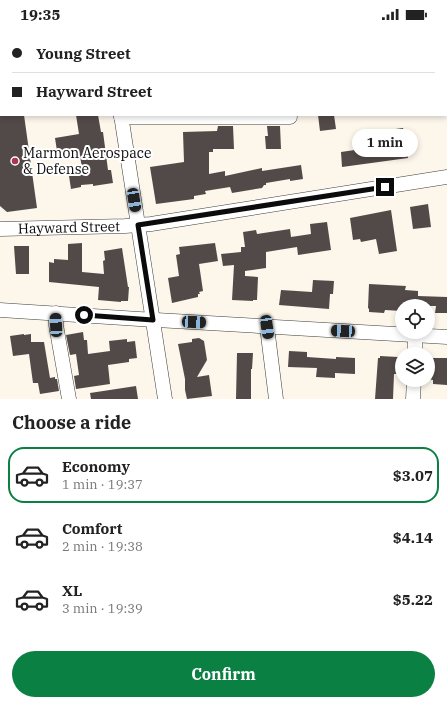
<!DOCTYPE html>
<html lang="en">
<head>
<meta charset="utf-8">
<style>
	:root { --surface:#fff; --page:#f2f2f2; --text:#222; --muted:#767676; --line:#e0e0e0; --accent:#0b8043 }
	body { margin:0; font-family:"IBM Plex Serif",serif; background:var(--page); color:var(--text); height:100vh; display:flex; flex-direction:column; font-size:15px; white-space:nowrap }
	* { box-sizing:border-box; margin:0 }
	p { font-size:13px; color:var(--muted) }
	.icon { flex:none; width:22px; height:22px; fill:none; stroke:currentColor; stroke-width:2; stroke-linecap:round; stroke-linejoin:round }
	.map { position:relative; height:371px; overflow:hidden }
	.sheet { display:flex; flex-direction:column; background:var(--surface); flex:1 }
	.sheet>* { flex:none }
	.guide { position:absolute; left:0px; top:0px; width:447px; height:88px; box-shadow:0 2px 6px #0003; display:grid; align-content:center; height:88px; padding:0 12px; background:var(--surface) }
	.buttons { position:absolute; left:395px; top:271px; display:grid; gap:8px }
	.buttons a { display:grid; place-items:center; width:40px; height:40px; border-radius:50%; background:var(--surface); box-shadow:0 2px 6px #0003; font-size:20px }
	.end { position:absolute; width:18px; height:18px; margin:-9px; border:5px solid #0b0b0b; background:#fff; box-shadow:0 0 0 2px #fff }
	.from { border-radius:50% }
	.bubble { position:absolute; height:28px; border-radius:14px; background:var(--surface); box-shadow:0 2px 6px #0003; font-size:13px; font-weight:800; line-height:28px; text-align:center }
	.car { position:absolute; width:12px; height:24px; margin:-12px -6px; border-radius:5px; box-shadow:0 0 3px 1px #0007; background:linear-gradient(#222 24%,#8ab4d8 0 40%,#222 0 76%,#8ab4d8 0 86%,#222 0) }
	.guide b { display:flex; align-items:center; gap:14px; height:38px; font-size:15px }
	.guide b+b { border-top:1px solid var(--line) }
	.guide i { width:10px; height:10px; background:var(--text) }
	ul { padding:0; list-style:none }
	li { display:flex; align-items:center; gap:12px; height:56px; margin:0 8px 6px; padding:0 4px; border:2px solid transparent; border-radius:16px }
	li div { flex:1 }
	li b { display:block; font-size:15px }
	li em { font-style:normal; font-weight:800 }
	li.current { border-color:var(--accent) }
	li>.icon { width:36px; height:36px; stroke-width:1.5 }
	h2 { padding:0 12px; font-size:18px; line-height:48px }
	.primary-button { display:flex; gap:8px; margin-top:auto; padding:8px 12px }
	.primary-button a { flex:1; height:46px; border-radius:24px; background:var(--accent); color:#fff; font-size:16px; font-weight:800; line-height:46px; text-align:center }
	.status { display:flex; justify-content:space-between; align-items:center; height:28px; padding:0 20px; background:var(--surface); direction:ltr }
	.status svg { height:11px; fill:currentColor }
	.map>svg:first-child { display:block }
	.building { fill:#524a49 }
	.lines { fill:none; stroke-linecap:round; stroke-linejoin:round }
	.street-casing { stroke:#3e3e3e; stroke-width:15 }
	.street { stroke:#fff; stroke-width:14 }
	.route { stroke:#0b0b0b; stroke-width:5 }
	.poi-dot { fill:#a73651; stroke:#fff; stroke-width:1.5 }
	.labels { text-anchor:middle; stroke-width:4; stroke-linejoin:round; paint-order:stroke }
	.poi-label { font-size:14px; fill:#0b0b0b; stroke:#fff; text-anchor:start }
	.street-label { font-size:14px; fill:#0b0b0b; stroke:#fff }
</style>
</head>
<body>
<div class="status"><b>19:35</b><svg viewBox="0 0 49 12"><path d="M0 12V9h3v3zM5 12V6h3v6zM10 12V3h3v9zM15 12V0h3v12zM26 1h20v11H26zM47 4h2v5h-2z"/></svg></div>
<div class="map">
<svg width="447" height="371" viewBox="0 0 447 371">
	<rect width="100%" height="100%" fill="#fcf6eb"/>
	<path class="building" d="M0,87H24L37,180L7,184L0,178Z
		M76,87H98L101,104H103L108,142H111L113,155L93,158V156L81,157V159L71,161L69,148L83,145L79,123L76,124L75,120L57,123L55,110L79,106Z
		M318,87H334L336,101L320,103Z
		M218,98H233L234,121H213V124H209V146L225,143V148L262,140V143L301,137L303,151L290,153V151L266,155V157H264L262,160L232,165L230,159L205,163L206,166L194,168V171L156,176L150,139L184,134L183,104L217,103Z
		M267,98H280L281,121H266L265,108H268Z
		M403,100L408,130L342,139L341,124L389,117L388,114H390L388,102Z
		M428,176L431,199L413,201L410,179Z
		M391,182L397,223L379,226L376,211L361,214L360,211L353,212L350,190Z
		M327,194L331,222L298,227L297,219L266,224V240L245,243V248L258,249L257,272H253V273L232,272L234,237L223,238L221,226L241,224V219H245L243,204L256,202L257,206L290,201L291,209L311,206L310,196Z
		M82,215V244L104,246L103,233L105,232L104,223L122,220L128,259H129L128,273H121V274L98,272L99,259L49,254V234L54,235V231L68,232V216Z
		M215,215L218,233L199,236L203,263L199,264L200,266H198V269L172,275L168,250L179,248L176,227L180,226L179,219Z
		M14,218H29V246H16Z
		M313,252L334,253L333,266H330L329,281L279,277L281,262L312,264Z
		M369,256L406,258L405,262L418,263V268L447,269V285H435L436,278H402V283L385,282L384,285L369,284V281L368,280Z
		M83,304L84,312H87L88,326L110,323L109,313L127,311V314L135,313L137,330L129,331V334L108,337L110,356L76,361L74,348L79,347L76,326L70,327L66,307Z
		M24,306V307L31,306V314H44L50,350L55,349V351H57L59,363L40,366L38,355H33L29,326L13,328L10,308Z
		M199,310L204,313L207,332L197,349L209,347L212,368L187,371L185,362V351L178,316L192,314V311Z
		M289,323L307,324V329L336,331V329L355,330V346L335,345V350L316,349L317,340L288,339Z
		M237,325H253L252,341H251V371H236Z
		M380,328L398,329V346H394L393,371H375L378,330H380Z
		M433,330H447V357L433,356V352L428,351L429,341H432Z
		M136,358L138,371H91L90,365Z"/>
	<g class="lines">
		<defs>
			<g id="street">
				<path d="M107,0V1"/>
				<path d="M121,87L165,371"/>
				<path d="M121,89H290"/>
				<path id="s1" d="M0,201L125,198L151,196L447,149"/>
				<path d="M0,282L139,291L447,309"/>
				<path d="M56,285V297L69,371"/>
				<path d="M267,299L276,371"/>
				<path d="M415,326V307"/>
				<path d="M413,371L414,352"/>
			</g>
		</defs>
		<use href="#street" class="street-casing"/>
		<use href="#street" class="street"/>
	</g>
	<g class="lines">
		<path class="route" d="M84,287L153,292L138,197L385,159"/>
	</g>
	<circle class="poi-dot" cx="15" cy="133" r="4"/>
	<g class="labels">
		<g class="poi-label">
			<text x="23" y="130">Marmon Aerospace<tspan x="23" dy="16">&amp; Defense</tspan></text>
		</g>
		<g class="street-label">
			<text dy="5" stroke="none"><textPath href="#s1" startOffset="69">Hayward Street</textPath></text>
		</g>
	</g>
</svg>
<div class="buttons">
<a><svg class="icon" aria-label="locate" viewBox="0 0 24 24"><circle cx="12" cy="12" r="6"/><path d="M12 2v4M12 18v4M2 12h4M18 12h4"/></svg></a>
<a><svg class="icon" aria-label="layers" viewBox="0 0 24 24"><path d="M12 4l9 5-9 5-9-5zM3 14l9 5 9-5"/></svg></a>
</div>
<i class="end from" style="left:84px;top:287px"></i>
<i class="end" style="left:385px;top:159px"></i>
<div class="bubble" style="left:352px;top:101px;width:66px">1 min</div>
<i class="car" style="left:134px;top:172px;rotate:171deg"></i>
<i class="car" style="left:194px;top:294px;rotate:93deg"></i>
<i class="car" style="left:56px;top:297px;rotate:357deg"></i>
<i class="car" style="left:267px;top:299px;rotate:172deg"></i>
<i class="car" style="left:343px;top:303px;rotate:273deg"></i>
<div class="guide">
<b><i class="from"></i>Young Street</b>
<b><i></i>Hayward Street</b>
</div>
</div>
<section class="sheet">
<h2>Choose a ride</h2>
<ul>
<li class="current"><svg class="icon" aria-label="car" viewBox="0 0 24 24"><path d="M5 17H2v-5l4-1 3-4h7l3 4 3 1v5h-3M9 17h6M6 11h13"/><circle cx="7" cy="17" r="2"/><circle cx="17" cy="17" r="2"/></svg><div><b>Economy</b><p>1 min · 19:37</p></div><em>$3.07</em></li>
<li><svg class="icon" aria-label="car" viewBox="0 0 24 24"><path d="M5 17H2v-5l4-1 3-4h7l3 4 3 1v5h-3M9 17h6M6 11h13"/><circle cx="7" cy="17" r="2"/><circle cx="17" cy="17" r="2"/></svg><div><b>Comfort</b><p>2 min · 19:38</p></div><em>$4.14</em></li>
<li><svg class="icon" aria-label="car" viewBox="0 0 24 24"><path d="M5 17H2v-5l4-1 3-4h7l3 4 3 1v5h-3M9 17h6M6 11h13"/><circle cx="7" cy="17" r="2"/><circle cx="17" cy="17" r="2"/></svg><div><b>XL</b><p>3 min · 19:39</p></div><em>$5.22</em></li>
</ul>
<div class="primary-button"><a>Confirm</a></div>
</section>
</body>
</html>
